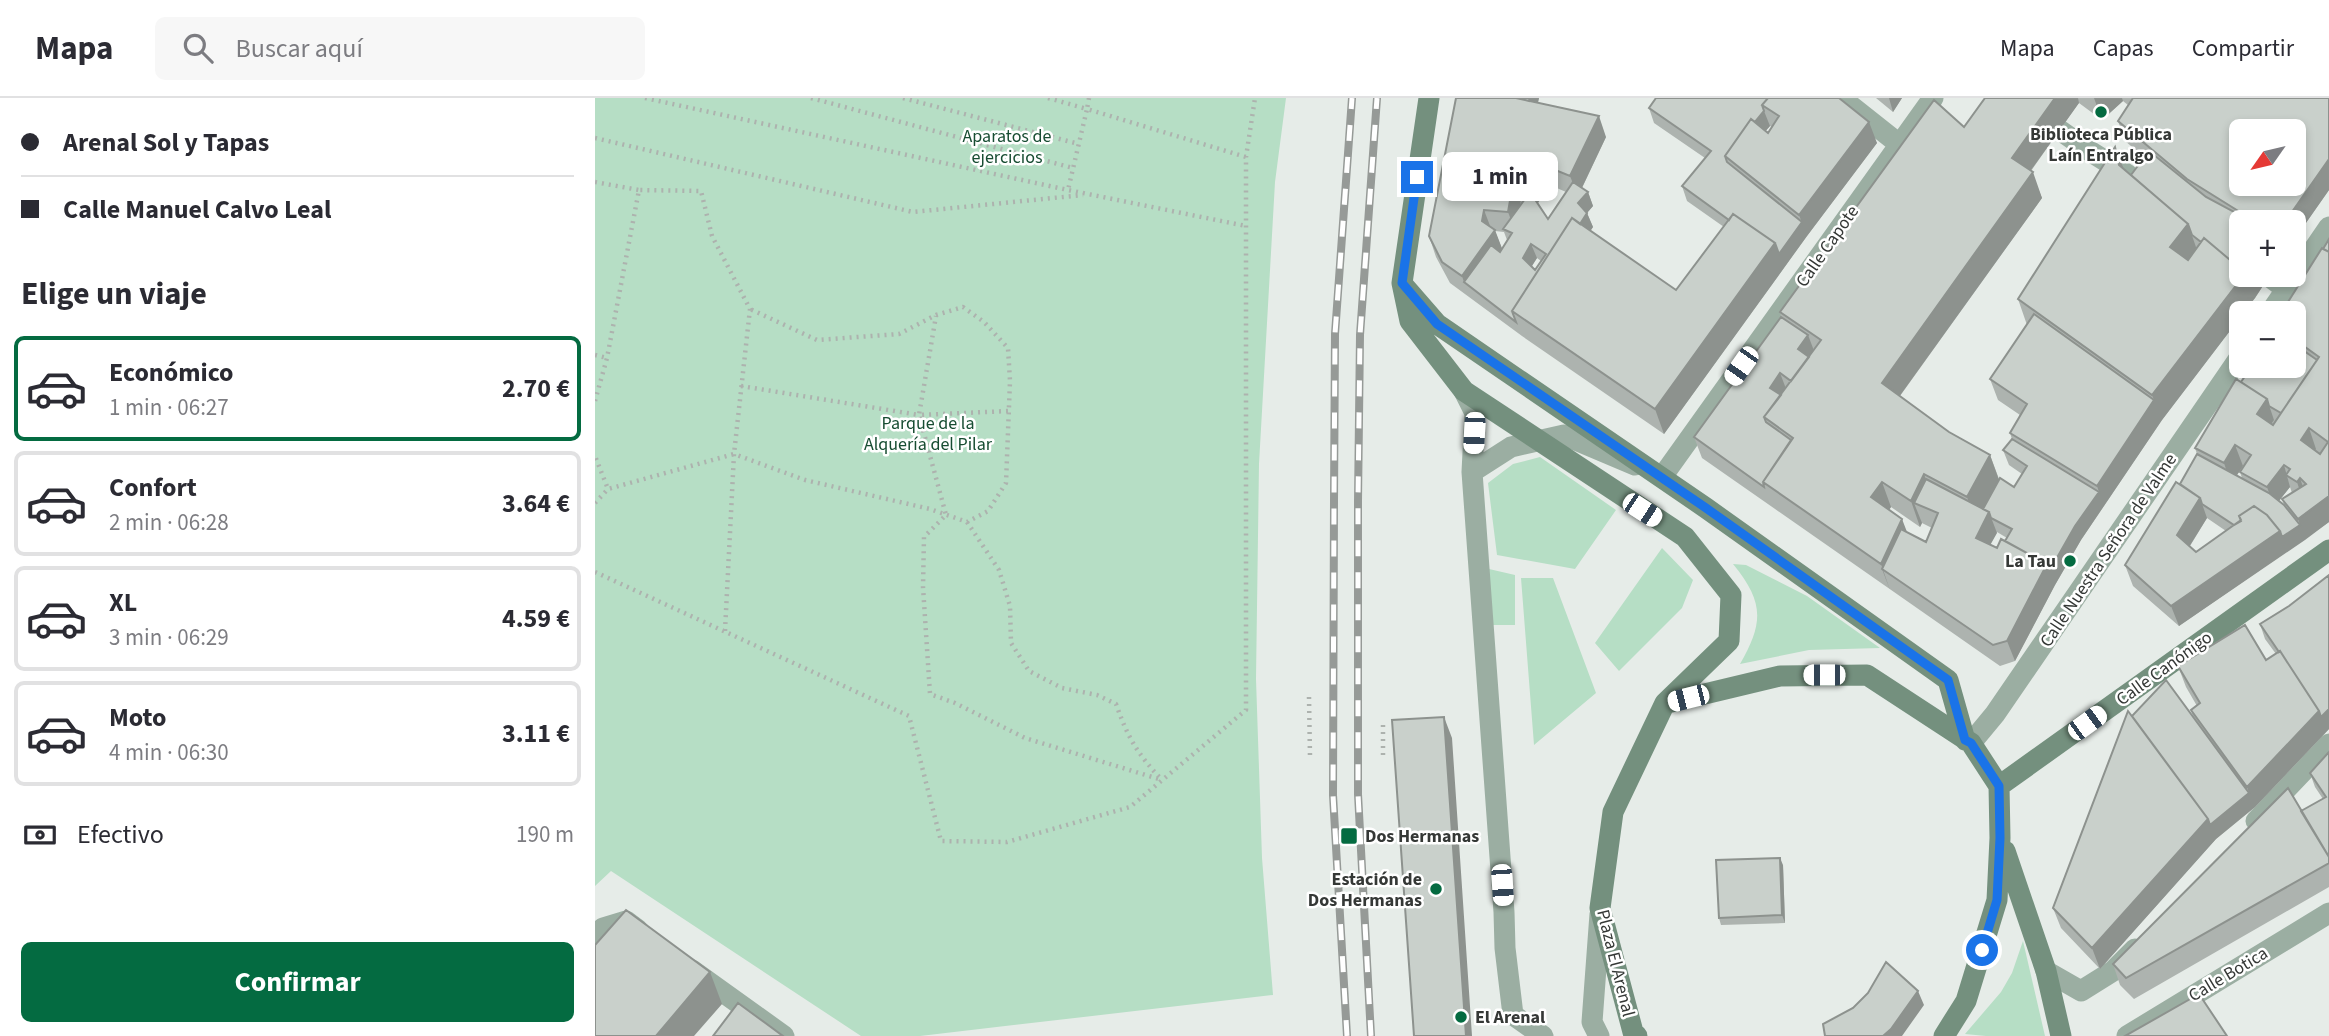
<!DOCTYPE html>
<html lang="es">
<head>
<meta charset="utf-8">
<style>
	:root { --surface:#fff; --page:#f7f7f7; --text:#2b2b33; --muted:#7c7c81; --line:#e1e1e2; --accent:#046b41 }
	body { margin:0; font-family:"Source Sans 3",sans-serif; background:var(--page); color:var(--text); height:100vh; display:flex; flex-direction:column; font-size:26px; white-space:nowrap }
	* { box-sizing:border-box; margin:0 }
	p { font-size:23px; color:var(--muted) }
	.icon { flex:none; width:38px; height:38px; fill:none; stroke:currentColor; stroke-width:2; stroke-linecap:round; stroke-linejoin:round }
	.map { position:relative; flex:1; overflow:hidden }
	.panel { display:flex; flex-direction:column; background:var(--surface); width:595px }
	.panel>* { flex:none }
	.banner { display:grid; align-content:center; height:154px; padding:0 21px; background:var(--surface) }
	.needle { width:46px; rotate:236deg }
	.fabs { position:absolute; left:1634px; top:21px; display:grid; gap:14px }
	.fabs a { display:grid; place-items:center; width:77px; height:77px; border-radius:10px; background:var(--surface); box-shadow:0 4px 10px #0003; font-size:35px }
	.end { position:absolute; width:32px; height:32px; margin:-16px; border:9px solid #1a73e8; background:#fff; box-shadow:0 0 0 4px #fff }
	.from { border-radius:50% }
	.bubble { position:absolute; height:49px; border-radius:10px; background:var(--surface); box-shadow:0 4px 10px #0003; font-size:23px; font-weight:700; line-height:49px; text-align:center }
	.car { position:absolute; width:21px; height:42px; margin:-21px -10px; border-radius:9px; box-shadow:0 0 5px 2px #0007; background:linear-gradient(#fff 24%,#345 0 40%,#fff 0 76%,#345 0 86%,#fff 0) }
	.banner b { display:flex; align-items:center; gap:24px; height:66px; font-size:26px }
	.banner b+b { border-top:2px solid var(--line) }
	.banner i { width:18px; height:18px; background:var(--text) }
	ul { padding:0; list-style:none }
	li { display:flex; align-items:center; gap:21px; height:105px; margin:0 14px 10px; padding:0 7px; border:4px solid var(--line); border-radius:10px }
	li div { flex:1 }
	li b { display:block; font-size:26px }
	li em { font-style:normal; font-weight:700 }
	li.active { border-color:var(--accent) }
	li>.icon { width:63px; height:63px; stroke-width:1.5 }
	h2 { padding:0 21px; font-size:32px; line-height:84px }
	.pay { display:flex; align-items:center; gap:18px; height:77px; padding:0 21px; font-size:26px }
	.pay p { margin-inline-start:auto }
	.button { display:flex; gap:14px; margin-top:auto; padding:14px 21px }
	.button a { flex:1; height:80px; border-radius:10px; background:var(--accent); color:#fff; font-size:28px; font-weight:700; line-height:80px; text-align:center }
	header { display:flex; align-items:center; gap:42px; box-sizing:border-box; height:98px; padding:0 35px; background:var(--surface); border-bottom:2px solid var(--line) }
	header strong { font-size:33px }
	nav { display:flex; gap:38px; margin-inline-start:auto; font-size:24px }
	.search { width:490px; height:63px; background:var(--page); display:flex; align-items:center; gap:18px; box-sizing:border-box; padding:0 24px; border-radius:10px; color:var(--muted); font-size:26px }
	main { display:flex; flex:1; min-height:0 }
	.map>svg:first-child { display:block }
	.green { fill:#b6dec5 }
	.lines { fill:none; stroke-linecap:round; stroke-linejoin:round }
	.path { stroke:#adb2ae; stroke-width:4.5; stroke-dasharray:2 5; stroke-linecap:butt }
	.lane { stroke:#9baea2; stroke-width:21 }
	.street { stroke:#9baea2; stroke-width:21 }
	.secondary { stroke:#74907e; stroke-width:21 }
	.rail-casing { stroke:#969a97; stroke-width:8 }
	.rail { stroke:#fff; stroke-width:5; stroke-dasharray:16; stroke-linecap:butt }
	.wall { fill:#adb3af; fill-rule:evenodd }
	.shaded-wall { fill:#8d928e }
	.building { fill:#c9d0cb; stroke:#8d928e; stroke-width:2; fill-rule:evenodd }
	.route { stroke:#1a73e8; stroke-width:9 }
	.poi-dot { fill:#046b41; stroke:#fff; stroke-width:2.5 }
	.labels { text-anchor:middle; stroke-width:5; stroke-linejoin:round; paint-order:stroke }
	.poi-label { font-size:18px; font-weight:bold; fill:#353836; stroke:#fff; text-anchor:end }
	.park-label { font-size:18px; fill:#174d32; stroke:#fff }
	.street-label { font-size:18px; fill:#353836; stroke:#fff }
</style>
</head>
<body>
<header>
<strong>Mapa</strong>
<div class="search"><svg class="icon" aria-label="search" viewBox="0 0 24 24"><circle cx="10" cy="10" r="6"/><path d="M15 15l6 6"/></svg>Buscar aquí</div>
<nav><a>Mapa</a><a>Capas</a><a>Compartir</a></nav>
</header>
<main>
<section class="panel">
<div class="banner">
<b><i class="from"></i>Arenal Sol y Tapas</b>
<b><i></i>Calle Manuel Calvo Leal</b>
</div>
<h2>Elige un viaje</h2>
<ul>
<li class="active"><svg class="icon" aria-label="car" viewBox="0 0 24 24"><path d="M5 17H2v-5l4-1 3-4h7l3 4 3 1v5h-3M9 17h6M6 11h13"/><circle cx="7" cy="17" r="2"/><circle cx="17" cy="17" r="2"/></svg><div><b>Económico</b><p>1 min · 06:27</p></div><em>2.70 €</em></li>
<li><svg class="icon" aria-label="car" viewBox="0 0 24 24"><path d="M5 17H2v-5l4-1 3-4h7l3 4 3 1v5h-3M9 17h6M6 11h13"/><circle cx="7" cy="17" r="2"/><circle cx="17" cy="17" r="2"/></svg><div><b>Confort</b><p>2 min · 06:28</p></div><em>3.64 €</em></li>
<li><svg class="icon" aria-label="car" viewBox="0 0 24 24"><path d="M5 17H2v-5l4-1 3-4h7l3 4 3 1v5h-3M9 17h6M6 11h13"/><circle cx="7" cy="17" r="2"/><circle cx="17" cy="17" r="2"/></svg><div><b>XL</b><p>3 min · 06:29</p></div><em>4.59 €</em></li>
<li><svg class="icon" aria-label="car" viewBox="0 0 24 24"><path d="M5 17H2v-5l4-1 3-4h7l3 4 3 1v5h-3M9 17h6M6 11h13"/><circle cx="7" cy="17" r="2"/><circle cx="17" cy="17" r="2"/></svg><div><b>Moto</b><p>4 min · 06:30</p></div><em>3.11 €</em></li>
</ul>
<div class="pay"><svg class="icon" aria-label="cash" viewBox="0 0 24 24"><path d="M3 7h18v10H3z"/><circle cx="12" cy="12" r="2"/></svg>Efectivo<p>190 m</p></div>
<div class="button"><a>Confirmar</a></div>
</section>
<div class="map">
<svg width="1734" height="938" viewBox="0 0 1734 938">
	<rect width="100%" height="100%" fill="#e6ece8"/>
	<path class="green" d="M0,0H691L680,84L664,366L661,581L667,760L678,897L325,938H266L16,773L0,788Z
		M945,359L1021,412L980,471L902,457L893,385L918,366Z
		M1067,450L1098,482L1087,510L1024,573L1000,545Z
		M1138,466L1151,467L1212,498L1285,550L1214,552L1145,566C1169,524 1169,504 1138,466Z
		M894,471L920,477V527H896Z
		M926,480H958L1001,595L939,647Z
		M1428,843L1450,938H1391L1370,936L1406,894L1417,875Z"/>
	<g class="lines">
		<path class="path" d="M50,0L473,92L651,128
			M216,0L478,70
			M308,0L484,46
			M453,0L492,11L473,92
			M494,0L492,11L651,59
			M0,40L318,114L488,97
			M0,84L44,92
			M0,257L12,260
			M146,288L324,317L341,218
			M0,303L12,260L44,92L106,93L117,138L155,211L139,356L13,391L0,358
			M413,313L324,317L351,417L329,439L328,489L335,596L360,605L430,640L567,682
			M0,405L13,391
			M372,424L404,472L415,508L416,545L434,573L467,590L502,597L521,606C533,640 542,655 566,681
			M0,474L314,618L346,743L412,744L535,709L651,612V59L660,0
			M130,533L139,356L210,382L335,411L372,424L393,413L411,385L415,283L413,250L389,224L368,209L341,217L304,236L222,242L155,211
			M714,599L715,659
			M788,627V661"/>
		<path class="lane" d="M869,293L880,315L877,374L909,814L910,850L918,917L948,938
			M877,374L916,349L969,337L1040,367
			M1004,938L997,924L1005,816"/>
		<path class="street" d="M1246,0L1304,46
			M1419,0L1493,52L1533,77
			M1672,177L1691,191
			M1675,215L1734,129
			M1067,379L1338,0
			M1376,645L1400,616L1647,256
			M1661,723L1734,646
			M0,838L8,830L31,823L43,832
			M97,872L189,938
			M1451,873L1486,893L1518,873L1540,851
			M1532,938L1734,815"/>
		<path class="secondary" d="M834,0L807,185L815,223L869,293L1090,439L1136,497L1134,543L1070,605L1018,714L1005,810L1038,934L1042,938
			M808,187L842,226L1111,410L1353,582L1370,642
			M1072,605L1185,578L1272,577L1376,645L1404,688L1405,740L1402,802L1371,903L1349,938
			M1404,688L1734,452
			M1410,753L1451,873L1466,938"/>
		<defs>
			<path id="rail" d="M752,938L738,697L739,403L740,236L757,0
				M776,938L763,696V403L765,237L782,0"/>
		</defs>
		<use href="#rail" class="rail-casing"/>
		<use href="#rail" class="rail"/>
	</g>
	<path class="wall" d="M861,0H944L943,5L1011,39L987,90L993,94L998,108L992,115L998,129L995,133L1081,192L1129,129L1092,103L1087,88L1110,60L1059,25L1054,10L1244,0L1282,45L1212,138L1069,336L927,238L855,185L841,159L834,138ZM1175,28L1177,29L1173,35L1170,33ZM955,87L971,94L953,121L943,105ZM900,133L909,134L912,142L907,151ZM942,160L946,163L940,172L937,168Z
		M1281,0H1307L1298,14Z
		M1390,0H1734V92L1699,142V124H1647L1675,177L1660,200L1567,322L1486,442L1460,487L1420,563L1405,568L1107,360L1099,339L1186,219L1185,214L1369,29ZM1528,3L1533,7L1523,23L1530,43L1549,59L1536,77L1528,71L1423,201L1432,227L1395,281L1403,302L1425,317L1415,335L1417,341L1408,352L1414,367L1427,376L1419,389L1404,381L1395,357L1354,334L1305,298L1447,100L1436,73L1483,6L1484,5L1507,22ZM1296,409L1325,429L1327,425L1337,430L1331,444L1312,434L1294,412ZM1402,434L1412,440L1410,443L1402,450L1395,446Z
		M1734,141V424L1584,528L1538,488L1530,467L1585,386L1602,356L1600,350L1646,284L1699,268V215L1728,151ZM1648,368H1649L1645,374L1647,380L1642,377ZM1695,389L1697,395L1687,401L1689,407L1684,403ZM1612,420L1631,433L1601,454L1595,448Z
		M1734,477V631L1660,709L1621,741L1505,871L1466,830L1458,810L1537,618L1598,619L1596,612L1602,608L1591,589L1583,568L1671,562L1681,556L1670,541L1665,526L1694,508Z
		M1734,654V789L1539,901L1525,887L1518,866L1706,713L1728,701L1720,689L1715,675Z
		M1188,767L1190,825L1126,827L1124,820Z"/>
	<path class="shaded-wall" d="M935,0H944L938,23L933,8Z
		M1294,0H1307L1298,14Z
		M1460,0H1483L1484,5L1426,86L1417,60Z
		M1499,0H1527L1528,3L1507,22Z
		M1169,13L1175,28L1163,42L1158,27Z
		M1004,18L1011,39L983,98L975,78Z
		M1274,24L1282,45L1212,138L1204,117Z
		M1520,49L1530,74L1524,67Z
		M1734,61V92L1699,142V124H1690Z
		M948,67L955,87L940,109L933,88Z
		M1438,74L1447,100L1296,310L1287,285Z
		M919,80L926,101L921,135L913,114Z
		M993,94L998,108L992,115L998,129L935,225L983,105Z
		M889,112L897,133L900,132L908,153L869,184L867,178L887,123Z
		M1207,124L1212,138L1069,336L1060,311L1180,145Z
		M1593,126L1602,152L1585,174L1575,149Z
		M936,146L942,160L933,174L928,160Z
		M1649,177H1675L1660,200L1648,215H1647V217L1567,322L1486,442L1460,487L1420,563L1412,543L1452,466L1504,394L1502,388L1559,302L1557,297Z
		M1213,237L1221,258L1218,262L1203,251Z
		M1185,275L1193,296L1190,301L1175,290Z
		M1672,301L1679,322L1669,336L1662,316Z
		M1714,330L1721,351L1713,363L1706,342Z
		M1640,347L1648,368L1636,386L1629,365Z
		M1395,357L1404,382L1381,424L1372,399Z
		M1689,367L1695,389L1679,409L1672,389Z
		M1329,376L1338,401L1319,405L1327,425L1325,429L1316,403Z
		M1705,380L1712,401L1709,405L1702,384Z
		M1287,384L1296,409L1285,425L1276,399Z
		M1734,398V424L1710,442L1703,421Z
		M1605,400L1612,420L1589,457L1582,437Z
		M1394,414L1402,435L1388,460L1381,440Z
		M1307,421L1317,447L1287,471L1295,492L1286,466Z
		M1705,427L1710,442L1584,528L1576,508L1685,433Z
		M1734,611V631L1660,709L1621,741L1505,871L1497,850L1613,721L1654,695L1652,689L1724,613Z
		M849,619L857,640L877,938H871Z
		M1185,760L1188,767L1190,825L1187,817Z
		M115,874L127,906L99,938H61Z
		M1323,893L1329,907L1307,938H1288Z"/>
	<path class="building" d="M861,0H921L1004,18L975,78L948,67L933,88L919,80L913,114L889,112L887,123L900,132L867,178L847,164L834,138Z
		M921,0H935L934,3Z
		M1061,0H1173L1167,7L1169,13L1160,24L1156,21L1130,58L1132,64L1207,124L1184,156L1180,145L1138,116L1134,122L1087,88L1116,53L1054,10Z
		M1173,0H1244L1274,24L1204,117L1130,58L1156,21L1173,35L1184,18L1167,7Z
		M1390,0H1460L1417,60L1438,74L1287,285L1354,334L1395,357L1372,399L1329,376L1316,403L1287,384L1276,399L1307,421L1286,466L1168,384L1198,340L1169,319L1226,242L1185,214L1339,2L1369,29Z
		M1538,0H1734V61L1690,124H1661L1592,81L1523,23ZM1647,33H1699V86H1647Z
		M1520,49L1524,67L1593,126L1575,149L1593,162L1609,140L1647,172V177H1649L1557,297L1423,201Z
		M1554,53L1611,99L1645,117L1656,124H1647V172L1609,140L1606,144L1597,137L1593,126L1536,77Z
		M978,84L993,94L983,105L992,115L985,126L977,120L917,213L921,224L869,184L896,147L905,154L917,135L908,131L935,94L953,121ZM936,146L951,156L940,172L928,160Z
		M1138,116L1180,145L1060,311L917,213L977,120L1081,192Z
		M1734,141V154L1728,151Z
		M1727,150L1734,154V398L1703,421L1687,401L1711,386L1705,380L1702,384L1691,377L1695,371L1689,367L1672,389L1645,374L1656,357L1640,347L1629,365L1600,350L1641,281L1672,301L1662,316L1678,327L1724,259L1699,241V215H1686ZM1714,330L1733,344L1725,356L1706,342Z
		M1651,177H1660L1654,186Z
		M1439,216L1559,302L1502,388L1415,335L1432,306L1395,281Z
		M1186,219L1213,237L1203,251L1214,259L1196,283L1185,275L1175,290L1186,297L1169,319L1171,324L1196,342L1168,384L1169,389L1099,339Z
		M1699,246L1722,262L1686,315L1674,308L1672,301L1646,284L1657,268H1699Z
		M1417,341L1504,394L1480,428L1455,472L1452,466L1410,443L1417,431L1396,420L1394,414L1388,411L1405,380L1419,389L1432,368L1408,352Z
		M1602,356L1674,395L1689,407L1705,427L1687,439L1685,433L1672,417L1659,408L1644,418L1646,423L1639,427L1607,406L1605,400L1585,386Z
		M1331,381L1394,414L1381,440L1402,450L1406,441L1452,466L1412,543L1398,547L1287,471L1306,431L1331,444L1343,415L1319,405Z
		M1581,384L1605,400L1582,437L1601,454L1646,422L1644,418L1659,408L1672,417L1685,433L1576,508L1530,467Z
		M1734,477V611L1726,619L1724,613L1685,553L1684,554L1665,526L1694,508Z
		M1650,527L1671,562L1685,553L1724,613L1652,689L1596,612L1605,605L1583,568Z
		M1571,582L1654,695L1615,727L1613,721L1537,618Z
		M1533,613L1613,721L1497,850L1458,810Z
		M849,619L871,938H819L797,622Z
		M1734,654V759L1706,713L1731,699L1715,675Z
		M1693,690L1734,759V765L1531,880L1518,866Z
		M1185,760L1187,817L1124,820L1121,762Z
		M31,812L115,874L61,938H0V847Z
		M1291,864L1323,893L1296,931L1288,938H1230L1228,926L1258,910L1273,895Z
		M1604,896L1632,938H1530Z
		M143,905L188,938H118Z"/>
	<g class="lines">
		<path class="route" d="M822,79L807,185L842,226L1111,410L1353,582L1370,642L1376,645L1404,688L1405,740L1402,802L1387,852"/>
	</g>
	<g class="poi-dot">
		<circle cx="1506" cy="14" r="7"/>
		<circle cx="1475" cy="463" r="7"/>
		<rect x="745" y="729" width="18" height="18" rx="3.5"/>
		<circle cx="841" cy="791" r="7"/>
		<circle cx="866" cy="919" r="7"/>
	</g>
	<g class="labels">
		<g class="poi-label">
			<text x="1506" y="42" text-anchor="middle">Biblioteca Pública<tspan x="1506" dy="21">Laín Entralgo</tspan></text>
			<text x="1461" y="469">La Tau</text>
			<text x="770" y="744" text-anchor="start">Dos Hermanas</text>
			<text x="827" y="787">Estación de<tspan x="827" dy="21">Dos Hermanas</tspan></text>
			<text x="880" y="925" text-anchor="start">El Arenal</text>
		</g>
		<g class="park-label">
			<text x="412" y="44">Aparatos de<tspan x="412" dy="21">ejercicios</tspan></text>
			<text x="333" y="331">Parque de la<tspan x="333" dy="21">Alquería del Pilar</tspan></text>
		</g>
		<g class="street-label">
			<text transform="translate(1232 148) rotate(-55)" y="6">Calle Capote</text>
			<text transform="translate(1513 452) rotate(-56)" y="6">Calle Nuestra Señora de Valme</text>
			<text transform="translate(1569 570) rotate(-36)" y="6">Calle Canónigo</text>
			<text transform="translate(1021 865) rotate(76)" y="6">Plaza El Arenal</text>
			<text transform="translate(1633 876) rotate(-31)" y="6">Calle Botica</text>
		</g>
	</g>
</svg>
<div class="fabs">
<a><svg class="needle" viewBox="-14 -14 28 28"><path d="M0-13l5 13h-10z" fill="#e53935"/><path d="M0 13l5-13h-10z" fill="#7c7c81"/></svg></a>
<a>+</a>
<a>−</a>
</div>
<i class="end from" style="left:1387px;top:852px"></i>
<i class="end" style="left:822px;top:79px"></i>
<div class="bubble" style="left:847px;top:54px;width:116px">1 min</div>
<i class="car" style="left:1146px;top:268px;rotate:215deg"></i>
<i class="car" style="left:879px;top:335px;rotate:183deg"></i>
<i class="car" style="left:1047px;top:412px;rotate:123deg"></i>
<i class="car" style="left:1229px;top:577px;rotate:270deg"></i>
<i class="car" style="left:1093px;top:600px;rotate:256deg"></i>
<i class="car" style="left:1492px;top:625px;rotate:54deg"></i>
<i class="car" style="left:907px;top:787px;rotate:176deg"></i>
</div>
</main>
</body>
</html>
